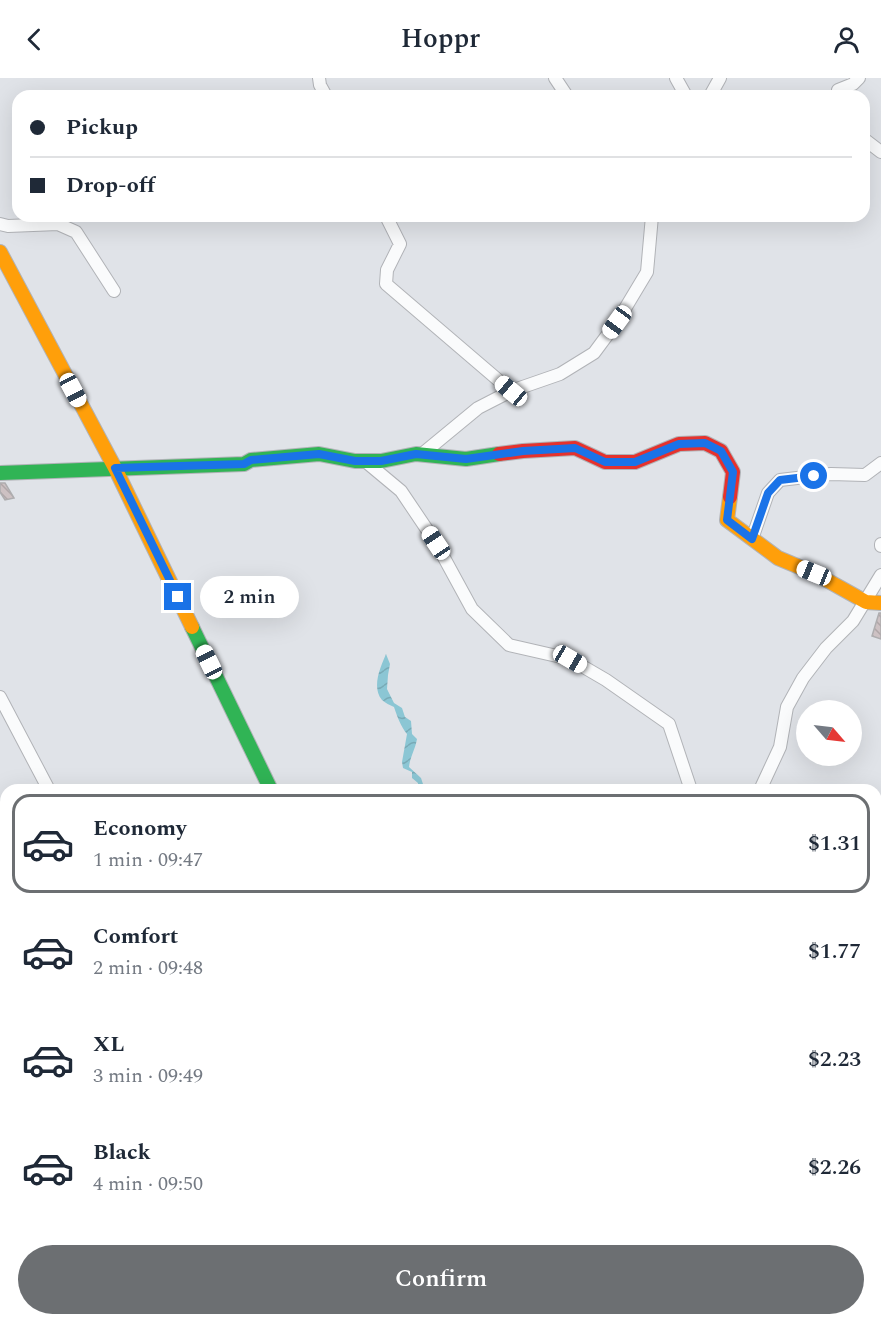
<!DOCTYPE html>
<html lang="en">
<head>
<meta charset="utf-8">
<style>
	:root { --surface:#fff; --page:#f2f2f3; --text:#1f2937; --muted:#747a83; --line:#e0e1e3; --accent:#6c6f72 }
	body { margin:0; font-family:Spectral,serif; background:var(--page); color:var(--text); height:100vh; display:flex; flex-direction:column; font-size:22px; white-space:nowrap }
	* { box-sizing:border-box; margin:0 }
	p { font-size:20px; color:var(--muted) }
	.icon { flex:none; width:33px; height:33px; fill:none; stroke:currentColor; stroke-width:2; stroke-linecap:round; stroke-linejoin:round }
	.map { position:relative; flex:1; overflow:hidden }
	.drawer { position:absolute; left:0px; top:706px; width:882px; height:542px; display:flex; flex-direction:column; background:var(--surface); border-radius:18px 18px 0 0; box-shadow:0 6px 24px #0002 }
	.drawer>* { flex:none }
	.banner { position:absolute; left:12px; top:12px; width:858px; height:132px; border-radius:18px; box-shadow:0 6px 24px #0002; display:grid; align-content:center; height:132px; padding:0 18px; background:var(--surface) }
	.needle { width:39px; rotate:118deg }
	.controls { position:absolute; left:796px; top:622px; display:grid; gap:12px }
	.controls a { display:grid; place-items:center; width:66px; height:66px; border-radius:50%; background:var(--surface); box-shadow:0 6px 24px #0002; font-size:30px }
	.end { position:absolute; width:27px; height:27px; margin:-14px; border:8px solid #1a73e8; background:#fff; box-shadow:0 0 0 3px #fff }
	.from { border-radius:50% }
	.bubble { position:absolute; height:42px; border-radius:21px; background:var(--surface); box-shadow:0 6px 24px #0002; font-size:20px; font-weight:600; line-height:42px; text-align:center }
	.car { position:absolute; width:18px; height:36px; margin:-18px -9px; border-radius:8px; box-shadow:0 0 4px 2px #0007; background:linear-gradient(#fff 24%,#345 0 40%,#fff 0 76%,#345 0 86%,#fff 0) }
	.banner b { display:flex; align-items:center; gap:21px; height:57px; font-size:22px }
	.banner b+b { border-top:2px solid var(--line) }
	.banner i { width:15px; height:15px; background:var(--text) }
	ul { padding:10px 0 0; list-style:none }
	li { display:flex; align-items:center; gap:18px; height:99px; margin:0 12px 9px; padding:0 6px; border:3px solid transparent; border-radius:18px }
	li div { flex:1 }
	li b { display:block; font-size:22px }
	li em { font-style:normal; font-weight:600 }
	li.selected { border-color:var(--accent) }
	li>.icon { width:54px; height:54px; stroke-width:1.5 }
	.action { display:flex; gap:12px; margin-top:auto; padding:12px 18px }
	.action a { flex:1; height:69px; border-radius:36px; background:var(--accent); color:#fff; font-size:24px; font-weight:600; line-height:69px; text-align:center }
	header { display:flex; justify-content:space-between; align-items:center; height:78px; padding:0 18px; background:var(--surface); font-size:27px; font-weight:600 }
	.map>svg:first-child { display:block }
	.water { fill:url(#water-waves) }
	.building { fill:url(#building-back-hatch); stroke:#aeadaf; stroke-width:1.5 }
	.lines { fill:none; stroke-linecap:round; stroke-linejoin:round }
	.street-casing { stroke:#b1b3b7; stroke-width:14 }
	.fast-casing { stroke:#b1b3b7; stroke-width:16 }
	.slow-casing { stroke:#b1b3b7; stroke-width:16 }
	.jam-casing { stroke:#b1b3b7; stroke-width:16 }
	.path { stroke:#c2c5c6; stroke-width:1.5; stroke-dasharray:1.5 4.5; stroke-linecap:butt }
	.street { stroke:#fafbfc; stroke-width:12 }
	.fast { stroke:#30b455; stroke-width:14 }
	.slow { stroke:#ff9f0a; stroke-width:14 }
	.jam { stroke:#e5322d; stroke-width:14 }
	.route { stroke:#1a73e8; stroke-width:8 }
</style>
</head>
<body>
<header><svg class="icon" aria-label="back" viewBox="0 0 24 24"><path d="M15 5l-7 7 7 7"/></svg>Hoppr<svg class="icon" aria-label="person" viewBox="0 0 24 24"><circle cx="12" cy="8" r="4"/><path d="M4 21q1-7 8-7t8 7"/></svg></header>
<div class="map">
<svg width="881" height="1247" viewBox="0 0 881 1247">
	<defs>
		<pattern id="water-waves" width="16" height="10" patternUnits="userSpaceOnUse" patternTransform="scale(1.5)"><rect width="16" height="10" fill="#8bc6d4"/><path d="M0 5q4-4 8 0t8 0" fill="none" stroke="#78aab6"/></pattern>
		<pattern id="building-back-hatch" width="6" height="6" patternUnits="userSpaceOnUse" patternTransform="scale(1.5)"><rect width="6" height="6" fill="#cdc1c3"/><path d="M-1 5l2 2M0 0l6 6M5-1l2 2" fill="none" stroke="#b0a6a8"/></pattern>
	</defs>
	<rect width="100%" height="100%" fill="#e0e3e8"/>
	<path class="water" d="M386,576L390,586L388,597L387,611L394,625L402,630L405,639L411,643L412,656L417,661C415,672 410,679 409,689L421,700L424,709L429,712L432,709L435,712H424L418,709V705L412,700V694L403,690L402,684L407,656C401,649 397,638 394,629C390,627 385,625 382,622C371,609 381,588 386,576Z"/>
	<path class="building" d="M0,405H5L14,420L5,422L0,414Z
		M879,535H881V561L872,558Z"/>
	<g class="lines">
		<defs>
			<path id="street" d="M319,0L320,7L326,18
				M555,0L567,18
				M676,0L686,18
				M838,12L853,6L859,0
				M710,18L720,0
				M864,61L881,74
				M386,138L400,166L387,192L386,206L511,313
				M0,146L8,148L58,146L76,154L114,213
				M421,377L478,330L511,313L560,296L594,275L617,244L647,194L652,138
				M365,383L401,413L436,465L472,531L509,567L570,581L606,602L669,646L691,712
				M752,461L768,415L780,402L831,396L865,397L881,385
				M881,466V468
				M0,619L49,712
				M760,712L780,669L787,629L803,600L826,570L853,543L881,497
				M0,865L3,881L0,888
				M876,964H881
				M0,1020H6
				M0,1119L6,1120
				M876,1161L881,1166
				M394,1242L398,1247
				M478,1242L481,1247
				M572,1242L611,1247
				M721,1242L723,1247
				M86,1247L88,1242
				M165,1247L167,1242
				M535,1247L572,1242"/>
			<path id="fast" d="M0,395L244,386L251,382L319,376L355,383H381L416,376L466,381L499,376
				M192,549L271,712"/>
			<path id="slow" d="M0,174L115,390L192,549
				M730,419L727,442L778,480L814,495L866,524L881,525"/>
			<path id="jam" d="M499,376L523,373L575,370L605,384H635L679,366L705,365L721,373L733,394L730,419"/>
		</defs>
		<use href="#street" class="street-casing"/>
		<use href="#fast" class="fast-casing"/>
		<use href="#slow" class="slow-casing"/>
		<use href="#jam" class="jam-casing"/>
		<path class="path" d="M876,1025L881,1034
			M433,1242L439,1247
			M779,1242L785,1247"/>
		<use href="#street" class="street"/>
		<use href="#fast" class="fast"/>
		<use href="#slow" class="slow"/>
		<use href="#jam" class="jam"/>
	</g>
	<g class="lines">
		<path class="route" d="M178,519L115,390L244,386L251,382L319,376L355,383H381L416,376L466,381L523,373L575,370L605,384H635L679,366L705,365L721,373L733,394L727,442L752,461L768,415L780,402L814,398"/>
	</g>
</svg>
<div class="controls">
<a><svg class="needle" viewBox="-14 -14 28 28"><path d="M0-13l5 13h-10z" fill="#e53935"/><path d="M0 13l5-13h-10z" fill="#747a83"/></svg></a>
</div>
<i class="end from" style="left:814px;top:398px"></i>
<i class="end" style="left:178px;top:519px"></i>
<div class="bubble" style="left:200px;top:498px;width:99px">2 min</div>
<i class="car" style="left:617px;top:244px;rotate:216deg"></i>
<i class="car" style="left:73px;top:312px;rotate:152deg"></i>
<i class="car" style="left:511px;top:313px;rotate:310deg"></i>
<i class="car" style="left:436px;top:465px;rotate:326deg"></i>
<i class="car" style="left:814px;top:495px;rotate:292deg"></i>
<i class="car" style="left:570px;top:581px;rotate:120deg"></i>
<i class="car" style="left:209px;top:584px;rotate:334deg"></i>
<div class="banner">
<b><i class="from"></i>Pickup</b>
<b><i></i>Drop-off</b>
</div>
<section class="drawer">
<ul>
<li class="selected"><svg class="icon" aria-label="car" viewBox="0 0 24 24"><path d="M5 17H2v-5l4-1 3-4h7l3 4 3 1v5h-3M9 17h6M6 11h13"/><circle cx="7" cy="17" r="2"/><circle cx="17" cy="17" r="2"/></svg><div><b>Economy</b><p>1 min · 09:47</p></div><em>$1.31</em></li>
<li><svg class="icon" aria-label="car" viewBox="0 0 24 24"><path d="M5 17H2v-5l4-1 3-4h7l3 4 3 1v5h-3M9 17h6M6 11h13"/><circle cx="7" cy="17" r="2"/><circle cx="17" cy="17" r="2"/></svg><div><b>Comfort</b><p>2 min · 09:48</p></div><em>$1.77</em></li>
<li><svg class="icon" aria-label="car" viewBox="0 0 24 24"><path d="M5 17H2v-5l4-1 3-4h7l3 4 3 1v5h-3M9 17h6M6 11h13"/><circle cx="7" cy="17" r="2"/><circle cx="17" cy="17" r="2"/></svg><div><b>XL</b><p>3 min · 09:49</p></div><em>$2.23</em></li>
<li><svg class="icon" aria-label="car" viewBox="0 0 24 24"><path d="M5 17H2v-5l4-1 3-4h7l3 4 3 1v5h-3M9 17h6M6 11h13"/><circle cx="7" cy="17" r="2"/><circle cx="17" cy="17" r="2"/></svg><div><b>Black</b><p>4 min · 09:50</p></div><em>$2.26</em></li>
</ul>
<div class="action"><a>Confirm</a></div>
</section>
</div>
</body>
</html>
